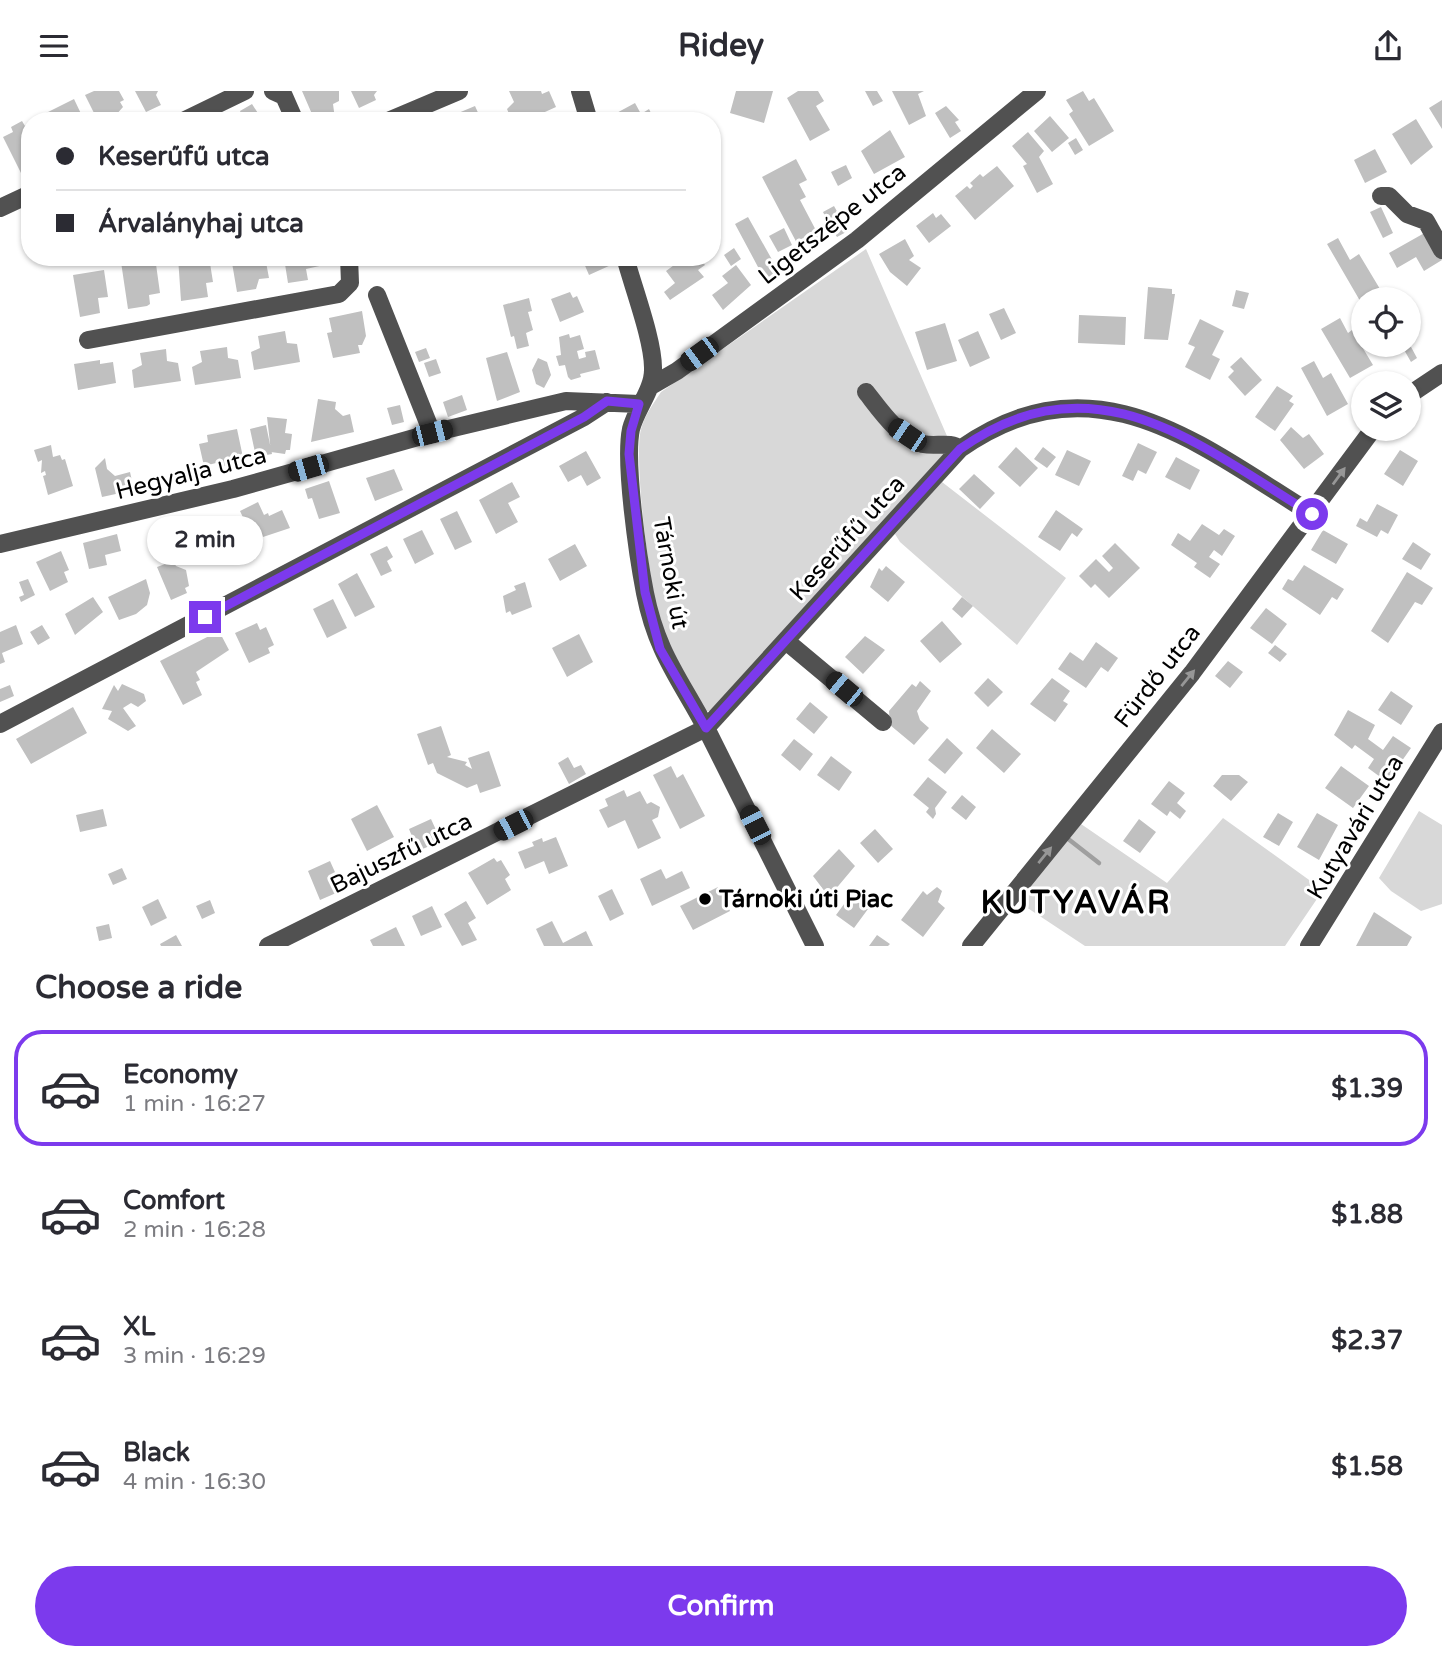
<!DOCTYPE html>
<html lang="en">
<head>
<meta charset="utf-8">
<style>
	:root { --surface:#fff; --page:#f7f7f7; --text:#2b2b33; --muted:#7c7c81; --line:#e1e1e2; --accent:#7c3aed }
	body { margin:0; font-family:"Varela Round",sans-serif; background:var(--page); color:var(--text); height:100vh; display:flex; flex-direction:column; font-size:26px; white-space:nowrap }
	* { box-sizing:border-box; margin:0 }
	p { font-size:23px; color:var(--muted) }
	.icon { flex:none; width:38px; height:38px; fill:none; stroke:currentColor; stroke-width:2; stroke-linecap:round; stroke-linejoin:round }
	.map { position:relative; height:855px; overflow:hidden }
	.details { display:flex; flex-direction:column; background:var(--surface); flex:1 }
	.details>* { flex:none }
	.guide { position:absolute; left:21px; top:21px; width:700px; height:154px; border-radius:28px; box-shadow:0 2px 5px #0004; display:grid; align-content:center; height:154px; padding:0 35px; background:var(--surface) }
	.controls { position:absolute; left:1351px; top:196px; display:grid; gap:14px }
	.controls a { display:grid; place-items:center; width:70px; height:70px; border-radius:50%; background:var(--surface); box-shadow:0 2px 5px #0004; font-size:35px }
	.end { position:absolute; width:32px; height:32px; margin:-16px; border:9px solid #7c3aed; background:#fff; box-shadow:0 0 0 4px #fff }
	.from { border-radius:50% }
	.bubble { position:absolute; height:49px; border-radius:24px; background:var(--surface); box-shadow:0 2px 5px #0004; font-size:23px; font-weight:700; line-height:49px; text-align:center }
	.car { position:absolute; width:21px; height:42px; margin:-21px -10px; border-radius:9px; box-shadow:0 0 5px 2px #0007; background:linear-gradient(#222 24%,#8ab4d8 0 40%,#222 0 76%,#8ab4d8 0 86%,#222 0) }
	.guide b { display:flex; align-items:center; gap:24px; height:66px; font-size:26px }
	.guide b+b { border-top:2px solid var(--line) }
	.guide i { width:18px; height:18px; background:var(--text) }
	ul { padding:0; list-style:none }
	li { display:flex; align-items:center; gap:21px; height:116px; margin:0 14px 10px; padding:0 21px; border:4px solid transparent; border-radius:28px }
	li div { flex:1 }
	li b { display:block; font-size:26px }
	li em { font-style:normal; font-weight:700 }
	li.on { border-color:var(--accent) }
	li>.icon { width:63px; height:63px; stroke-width:1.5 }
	h2 { padding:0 35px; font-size:32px; line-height:84px }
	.primary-button { display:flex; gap:14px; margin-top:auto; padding:14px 35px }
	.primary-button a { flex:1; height:80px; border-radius:42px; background:var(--accent); color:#fff; font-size:28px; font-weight:700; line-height:80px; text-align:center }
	header { display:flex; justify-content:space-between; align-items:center; height:91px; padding:0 35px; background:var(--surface); font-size:32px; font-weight:700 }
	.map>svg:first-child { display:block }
	.green { fill:#d8d8d8 }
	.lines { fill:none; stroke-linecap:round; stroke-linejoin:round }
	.stream { stroke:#9f9f9f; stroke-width:4.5 }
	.building { fill:#c0c0c0 }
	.minor { stroke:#515151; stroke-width:18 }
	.oneway { fill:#979797 }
	.route { stroke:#7c3aed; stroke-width:9 }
	.poi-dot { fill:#000; stroke:#fff; stroke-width:2.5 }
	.labels { text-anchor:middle; stroke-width:6; stroke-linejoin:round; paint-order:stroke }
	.street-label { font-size:24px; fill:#000; stroke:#fff }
	.poi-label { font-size:24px; font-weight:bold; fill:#000; stroke:#fff; text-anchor:start }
	.district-label { font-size:32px; font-weight:bold; letter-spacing:2px; fill:#000; stroke:#fff }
</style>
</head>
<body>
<header><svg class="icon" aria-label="menu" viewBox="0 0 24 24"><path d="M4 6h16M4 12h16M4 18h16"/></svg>Ridey<svg class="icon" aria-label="share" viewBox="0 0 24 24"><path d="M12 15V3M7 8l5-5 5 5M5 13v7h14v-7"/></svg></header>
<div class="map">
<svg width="1442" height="855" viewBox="0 0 1442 855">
	<rect width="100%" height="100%" fill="#fff"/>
	<path class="green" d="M866,158L947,345L949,361L710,620H706C692,595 675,571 664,545C651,513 633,370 641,338C645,324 653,313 661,301Z
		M942,391L1066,487L1017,554L900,451L895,443Z
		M1419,720L1442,734V813L1421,820L1391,800L1379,787Z
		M1223,727L1323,799L1285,855H1085L1017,810L1081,733L1167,792Z"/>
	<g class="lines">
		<path class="stream" d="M1067,747L1099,772"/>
	</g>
	<path class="building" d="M94,0H119L124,9L120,11L123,16L115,25L118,30H98L85,4Z
		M135,0H158L156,4L161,14L146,21Z
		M302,0H339V10L333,13L335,28L315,30Z
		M351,0H377L374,4L376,9L359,17Z
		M509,0H541L542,3L549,0L556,16L525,30H512L507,18L514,11Z
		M736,0H773L764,32L730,22Z
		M798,0H818L824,10L816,15L830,39L810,50L787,7Z
		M865,0H877L883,10L873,15Z
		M892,0H924L918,3L926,25L909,34Z
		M1083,0L1089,10L1094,7L1114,40L1089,55L1069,23L1073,20L1066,9Z
		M74,8L84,29L47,30L44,23Z
		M1442,9V38L1429,17Z
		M635,12L641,23L649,18L655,30H613L611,25Z
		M252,13L263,30H233L242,25L240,20Z
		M475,15L480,26L491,25L493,30H453L451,25Z
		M946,15L959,29L955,31L961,40L950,47L935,22Z
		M1050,25L1069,47L1052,61L1034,40Z
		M1416,28L1433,56L1411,74L1392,43Z
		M22,30L25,35L30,32V80L22,84L3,46L13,41L11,36Z
		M890,39L905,66L874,83L861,60Z
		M1028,41L1044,60L1039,66L1053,93L1037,102L1023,75L1027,73L1012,55Z
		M1076,47L1083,59L1075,64L1068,52Z
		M1375,58L1387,81L1365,92L1354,69Z
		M796,68L807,89L799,93L806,106L800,109L820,147L800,158L762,86Z
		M846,74L852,87L838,95L831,81Z
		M997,75L1014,95L975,129L955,105L967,95L970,98L973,95L970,92L980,83L983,86Z
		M834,115L848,140L837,146L835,143L829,146L822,134L828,131L823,121Z
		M1381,116L1393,142L1383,147L1370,121Z
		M933,122L936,127L941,123L951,135L929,152L916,135Z
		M748,126L779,181L765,189L735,133Z
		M784,137L792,154L778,161L769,145Z
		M1428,140L1442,169L1424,180L1416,166L1397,177L1389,162Z
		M1338,147L1350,169L1359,163L1386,208H1363V215L1327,153Z
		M905,148L914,165L909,169L921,177L907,195L890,181L879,163Z
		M734,157L741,168L731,175L724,164Z
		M155,166L160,202L149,204L150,213L147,215L128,218L121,171Z
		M178,166H209L213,191L206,192L208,206L181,210Z
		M231,166H265L269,187L259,188L256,198L237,201Z
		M323,166L324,174L306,178L308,189L288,192L284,167Z
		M592,166H608L611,174L589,184L583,170Z
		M685,166L693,170L699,166L705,174L698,179L704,186L670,209L664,201L675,192L666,180Z
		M736,174L751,194L723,219L712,204L728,192L722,185Z
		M104,179L108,206L98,207L100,222L80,226L73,184Z
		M1148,196L1172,198V203H1175L1168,249L1144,248Z
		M1236,199L1249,202L1244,218L1232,215Z
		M570,201L573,207L577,205L584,221L560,231L551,208Z
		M529,207L532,220L528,221L533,239L526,242L529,255L517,258L514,245L511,246L503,214Z
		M1004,217L1016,242L1001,249L989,223Z
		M362,220L366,245L362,254H358L360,262L333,267L327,242L332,241L329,227Z
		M1079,224L1126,226L1125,254L1078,252Z
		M1340,227L1348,242L1352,239L1373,274L1350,287L1321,238Z
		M1200,228L1224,240L1212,264L1220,268L1210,289L1185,276L1195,256L1188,253Z
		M945,232L957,270L927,279L915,241Z
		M285,240L287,252L297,253L300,271L254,279L251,261L260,257L258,245Z
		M978,240L990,267L970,276L958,249Z
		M569,243L570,247L580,244L584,258L577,260L579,268L586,266L585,261L595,259L600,278L580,283L581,286L571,289L568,286L565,274L559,275L556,265L561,264L559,246Z
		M1383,254H1410L1417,267L1411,271L1403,257L1389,264Z
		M227,256L228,267L238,269L241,287L195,294L192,276L202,271L200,260Z
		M426,257L430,267L419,271L415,261Z
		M166,258L167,270L178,272L181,290L134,297L132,279L142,274L140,262Z
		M507,261L520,301L497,310L486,267Z
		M1241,266L1262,289L1245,305L1228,286L1234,280L1230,276Z
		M538,267L547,271L551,284L544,297L536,293L532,279Z
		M436,268L441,282L429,286L424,272Z
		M100,269V273L113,271L116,292L78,299L74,273Z
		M1314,270L1323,287L1331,282L1348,313L1327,325L1301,277Z
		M1277,295L1293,305L1289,310L1294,313L1275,340L1255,326Z
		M462,304L467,319L448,326L443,311Z
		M318,308L336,311L335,318L343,325L350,323L354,341L311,351Z
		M400,314L404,331L392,334L387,317Z
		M267,326L287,328L285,342L292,343L290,359H286L285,363L271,361Z
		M266,334L272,363L256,366L250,338Z
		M1291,336L1303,347L1309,343L1324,363L1304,378L1280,349Z
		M237,338L244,371L221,376L220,371L204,375L199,353L208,351L207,344Z
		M1138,352L1157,361L1146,383L1138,379L1133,390L1122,385Z
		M51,354L53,366L60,364L62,369L65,368L73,395L48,404L43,385L46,384L45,380L41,382L42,369L38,371L34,359Z
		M1016,356L1038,377L1020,396L998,376Z
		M1043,356L1056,366L1047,377L1034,368Z
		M1067,359L1091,370L1079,395L1055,384Z
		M1400,359L1418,370L1403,395L1384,383Z
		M586,360L601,387L587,395L581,384L568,391L559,375Z
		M1176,366L1200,379L1190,399L1165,386Z
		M105,367L107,378L115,385L130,381L134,399L102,406L95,377Z
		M394,378L403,399L375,410L366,387Z
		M974,383L995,402L980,418L959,398Z
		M329,390L340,422L319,428L312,407L308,408L305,398Z
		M512,391L520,406L508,412L518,431L496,443L479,409Z
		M258,411L264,424L268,422L269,425L282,419L290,437L263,446L255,431L247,435L240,420Z
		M1377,413L1398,424L1388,443L1381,439L1377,446L1356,435L1360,427L1367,431Z
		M1056,419L1083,438L1077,446L1072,442L1060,460L1038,446Z
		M457,420L472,451L455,459L440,428Z
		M1202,433L1219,444L1224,438L1235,445L1222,465L1214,459L1209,466L1220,473L1210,487L1194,476L1197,472L1171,454L1178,442L1190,450Z
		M422,439L434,463L415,473L403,448Z
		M1323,439L1348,453L1336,473L1311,459Z
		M117,443L121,460L105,464L107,474L89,478L83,452Z
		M224,446L227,454L220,457L223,463L206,470L199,454Z
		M1413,451L1431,463L1421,479L1402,468Z
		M1115,452L1140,477L1109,507L1095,493L1091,497L1079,485L1096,468L1109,481L1113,477L1102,465Z
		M575,453L587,475L560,490L548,468Z
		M387,455L393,466L387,470L392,480L381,485L370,463Z
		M61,460L69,479L64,481L68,491L50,500L36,471Z
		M173,470L176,475L186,479L189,495L185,497L187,502L171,509L157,476Z
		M1304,474L1344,498L1337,509L1332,506L1320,524L1282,498L1288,488L1293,490Z
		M886,475L905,491L888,511L870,496L879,477L882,480Z
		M1407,481L1433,497L1422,514L1415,511L1388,552L1371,540Z
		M357,482L375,516L355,526L338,493Z
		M28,488L35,504L21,511L19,506L24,504L19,491Z
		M146,488L150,502L147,514L136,523L119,529L108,506Z
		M525,491L532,516L512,524L510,520L506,522L503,505L516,499L514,495Z
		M93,506L103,521L75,544L65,523Z
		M962,506L973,515L962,527L952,518Z
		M333,508L347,537L327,547L313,518Z
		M1266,517L1287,533L1272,553L1250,537Z
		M942,530L962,553L940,572L920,550Z
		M257,532L260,539L266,536L274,554L268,557L270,562L249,572L235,542Z
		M16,534L23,553L2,562L5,571L0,573V541Z
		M42,534L50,547L38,554L30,541Z
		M219,540L229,559L196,581L200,589L196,591L202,604L183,614L160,570Z
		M579,543L593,571L567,586L552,557Z
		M865,545L885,559L863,583L845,566Z
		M1096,551L1118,567L1108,581L1101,576L1086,597L1058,578L1070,561L1083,570Z
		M1275,554L1287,563L1280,571L1268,562Z
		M1228,570L1243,581L1230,597L1215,585Z
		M988,587L1003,601L988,616L974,602Z
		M1052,587L1070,600L1063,610L1068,613L1055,631L1030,613Z
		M920,590L931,600L917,620L920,629L929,637L914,654L890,634L889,620L912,593L916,596Z
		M122,593L144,603L146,610L138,616L131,612L123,617L136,635L128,640L108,628L112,620L102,618L114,594L118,600Z
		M10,594L14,605L0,611V598Z
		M1391,600L1413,615L1401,634L1378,619Z
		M810,611L828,626L814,643L796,628Z
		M73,616L87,642L31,673L16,648Z
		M1348,619L1375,634L1368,648L1383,659L1393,645L1411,657L1387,691L1368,677L1374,668L1355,654L1352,658L1334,644Z
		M441,635L451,664L447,666L467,671L465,674L472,678L468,667L489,660L501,695L480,702L477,693L467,697L437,682L433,672L428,674L417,643Z
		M992,638L1021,663L1004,682L976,657Z
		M947,647L963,662L945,683L928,669Z
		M794,648L813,663L800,680L781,664Z
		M831,665L852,681L839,700L817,684Z
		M568,666L574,677L581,674L586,683L569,693L558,672Z
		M671,675L677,687L683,683L705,725L680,738L653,684Z
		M1341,675L1369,695L1353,717L1325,697Z
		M1222,684H1239L1248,691L1231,710L1213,695Z
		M928,686L947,701L935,717L936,723L933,728L926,721L929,717L913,704Z
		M1169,690L1185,702L1177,712L1186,720L1180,728L1170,720L1167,725L1151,713Z
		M624,699L627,706L640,700L647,713L651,711L660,716L658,726L652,729L661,747L638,758L625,729L608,737L599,719L608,715L605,708Z
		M962,704L976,716L966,729L951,717Z
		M377,714L394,746L367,760L351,728Z
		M103,718L107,735L80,741L76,724Z
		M1278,722L1293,731L1279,755L1263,746Z
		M1317,722L1338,734L1319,769L1297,756Z
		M431,728L441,750L418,760L409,738Z
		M1139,728L1156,741L1140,762L1123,750Z
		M875,738L893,758L878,772L860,752Z
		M556,746L568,775L549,783L544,770L525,778L518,761L534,755L532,751L542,747L543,751Z
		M839,758L855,775L829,806L813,785Z
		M494,767L497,771L501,769L510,784L505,788L511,799L487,814L468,782Z
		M330,770L343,799L320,809L308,780Z
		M122,777L127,788L113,794L108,783Z
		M661,778L666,788L682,780L690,797L652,815L640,788Z
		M718,796L730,820L693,839L680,815Z
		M937,796L942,800L938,811L945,817L923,846L901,829L923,800L927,804Z
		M612,798L624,823L610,830L598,805Z
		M850,805L868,818L854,837L836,824Z
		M158,808L167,827L151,835L142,816Z
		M210,809L215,822L202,828L196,815Z
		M466,810L476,827L468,832L477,849L462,855L444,823Z
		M432,815L442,836L421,845L412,825Z
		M1374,821L1412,846L1407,855H1356Z
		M552,830L563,852L586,840L593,855H544L536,838Z
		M109,833L112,847L99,850L96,836Z
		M396,836L405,855H373L370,849Z
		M176,844L182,855H161L160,853Z
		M877,844L890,853L888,855H869Z"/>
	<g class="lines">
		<path class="minor" d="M273,0L284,5L295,30
			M580,0L589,30
			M183,30L245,0
			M388,30L459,0
			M1381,105H1389L1407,123L1426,130L1442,159
			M0,117L30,103
			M625,166C633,196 654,251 653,279C653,299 636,318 631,338C624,371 638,466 645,502C657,563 681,589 708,641C744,712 779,784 815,855
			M377,204L432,342
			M88,249L339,203L350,192L349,166
			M651,295L677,280L857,149L1037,0
			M866,301C881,320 898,346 923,353C936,356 950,350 960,358
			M1409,304L1442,282
			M0,453L233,398L432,342L566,310L639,313
			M786,550L883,631
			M0,633L584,326L607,311
			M268,855L706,637L960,358C1094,264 1197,352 1312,423
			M971,855L1192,582L1373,338
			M1309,855L1442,641"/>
	</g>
	<defs><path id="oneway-solid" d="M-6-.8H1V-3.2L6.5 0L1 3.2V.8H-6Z" transform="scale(1.75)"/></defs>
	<g class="oneway">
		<use href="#oneway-solid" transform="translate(1339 385) rotate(-54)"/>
		<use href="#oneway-solid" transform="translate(1188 587) rotate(-51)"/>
		<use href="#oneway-solid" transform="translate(1045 764) rotate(-51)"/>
	</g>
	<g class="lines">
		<path class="route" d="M205,526L584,326L607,310L639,313L631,340L629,363L645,501L660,558L706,637L960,358C1094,264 1196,352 1312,423"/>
	</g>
	<circle class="poi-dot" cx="705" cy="808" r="7"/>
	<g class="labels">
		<g class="street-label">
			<text transform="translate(832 133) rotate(-38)" y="8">Ligetszépe utca</text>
			<text transform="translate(191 382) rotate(-14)" y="8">Hegyalja utca</text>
			<text transform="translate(847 447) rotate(-48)" y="8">Keserűfű utca</text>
			<text transform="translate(671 482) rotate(80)" y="8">Tárnoki út</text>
			<text transform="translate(1157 585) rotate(-52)" y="8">Fürdő utca</text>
			<text transform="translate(1355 736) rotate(-59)" y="8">Kutyavári utca</text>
			<text transform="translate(401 762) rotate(-26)" y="8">Bajuszfű utca</text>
		</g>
		<g class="poi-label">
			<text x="719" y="816">Tárnoki úti Piac</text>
		</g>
		<g class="district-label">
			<text x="1076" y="822">KUTYAVÁR</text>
		</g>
	</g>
</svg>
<div class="controls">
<a><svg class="icon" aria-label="locate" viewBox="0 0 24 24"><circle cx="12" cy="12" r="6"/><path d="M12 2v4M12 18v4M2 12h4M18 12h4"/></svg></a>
<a><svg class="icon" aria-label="layers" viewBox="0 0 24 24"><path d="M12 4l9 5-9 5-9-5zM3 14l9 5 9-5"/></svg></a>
</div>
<i class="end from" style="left:1312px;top:423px"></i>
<i class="end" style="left:205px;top:526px"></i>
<div class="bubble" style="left:147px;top:425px;width:116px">2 min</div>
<i class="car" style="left:699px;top:263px;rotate:234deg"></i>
<i class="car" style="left:432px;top:342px;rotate:76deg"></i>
<i class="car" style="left:907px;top:344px;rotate:304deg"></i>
<i class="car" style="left:308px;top:377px;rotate:254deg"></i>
<i class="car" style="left:844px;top:598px;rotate:310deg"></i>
<i class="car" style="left:513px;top:734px;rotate:243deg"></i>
<i class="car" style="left:755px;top:734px;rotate:333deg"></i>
<div class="guide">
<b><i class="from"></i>Keserűfű utca</b>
<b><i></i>Árvalányhaj utca</b>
</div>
</div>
<section class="details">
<h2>Choose a ride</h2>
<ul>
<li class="on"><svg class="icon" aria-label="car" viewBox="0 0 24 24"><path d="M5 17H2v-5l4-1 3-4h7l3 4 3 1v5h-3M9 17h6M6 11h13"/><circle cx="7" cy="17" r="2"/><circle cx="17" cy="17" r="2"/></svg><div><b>Economy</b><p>1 min · 16:27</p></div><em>$1.39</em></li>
<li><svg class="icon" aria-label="car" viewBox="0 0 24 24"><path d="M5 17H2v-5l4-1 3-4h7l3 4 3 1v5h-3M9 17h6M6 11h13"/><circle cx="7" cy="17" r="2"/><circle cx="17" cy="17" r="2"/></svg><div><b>Comfort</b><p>2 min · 16:28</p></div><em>$1.88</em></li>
<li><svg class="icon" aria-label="car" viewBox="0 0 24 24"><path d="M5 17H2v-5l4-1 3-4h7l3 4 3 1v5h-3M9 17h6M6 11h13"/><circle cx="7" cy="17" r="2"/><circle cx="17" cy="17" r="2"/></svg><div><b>XL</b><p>3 min · 16:29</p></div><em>$2.37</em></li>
<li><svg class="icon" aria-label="car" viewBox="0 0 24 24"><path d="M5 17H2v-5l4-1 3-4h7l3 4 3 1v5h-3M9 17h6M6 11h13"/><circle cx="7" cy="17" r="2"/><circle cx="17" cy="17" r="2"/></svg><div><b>Black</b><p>4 min · 16:30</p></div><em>$1.58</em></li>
</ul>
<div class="primary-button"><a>Confirm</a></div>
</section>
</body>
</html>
